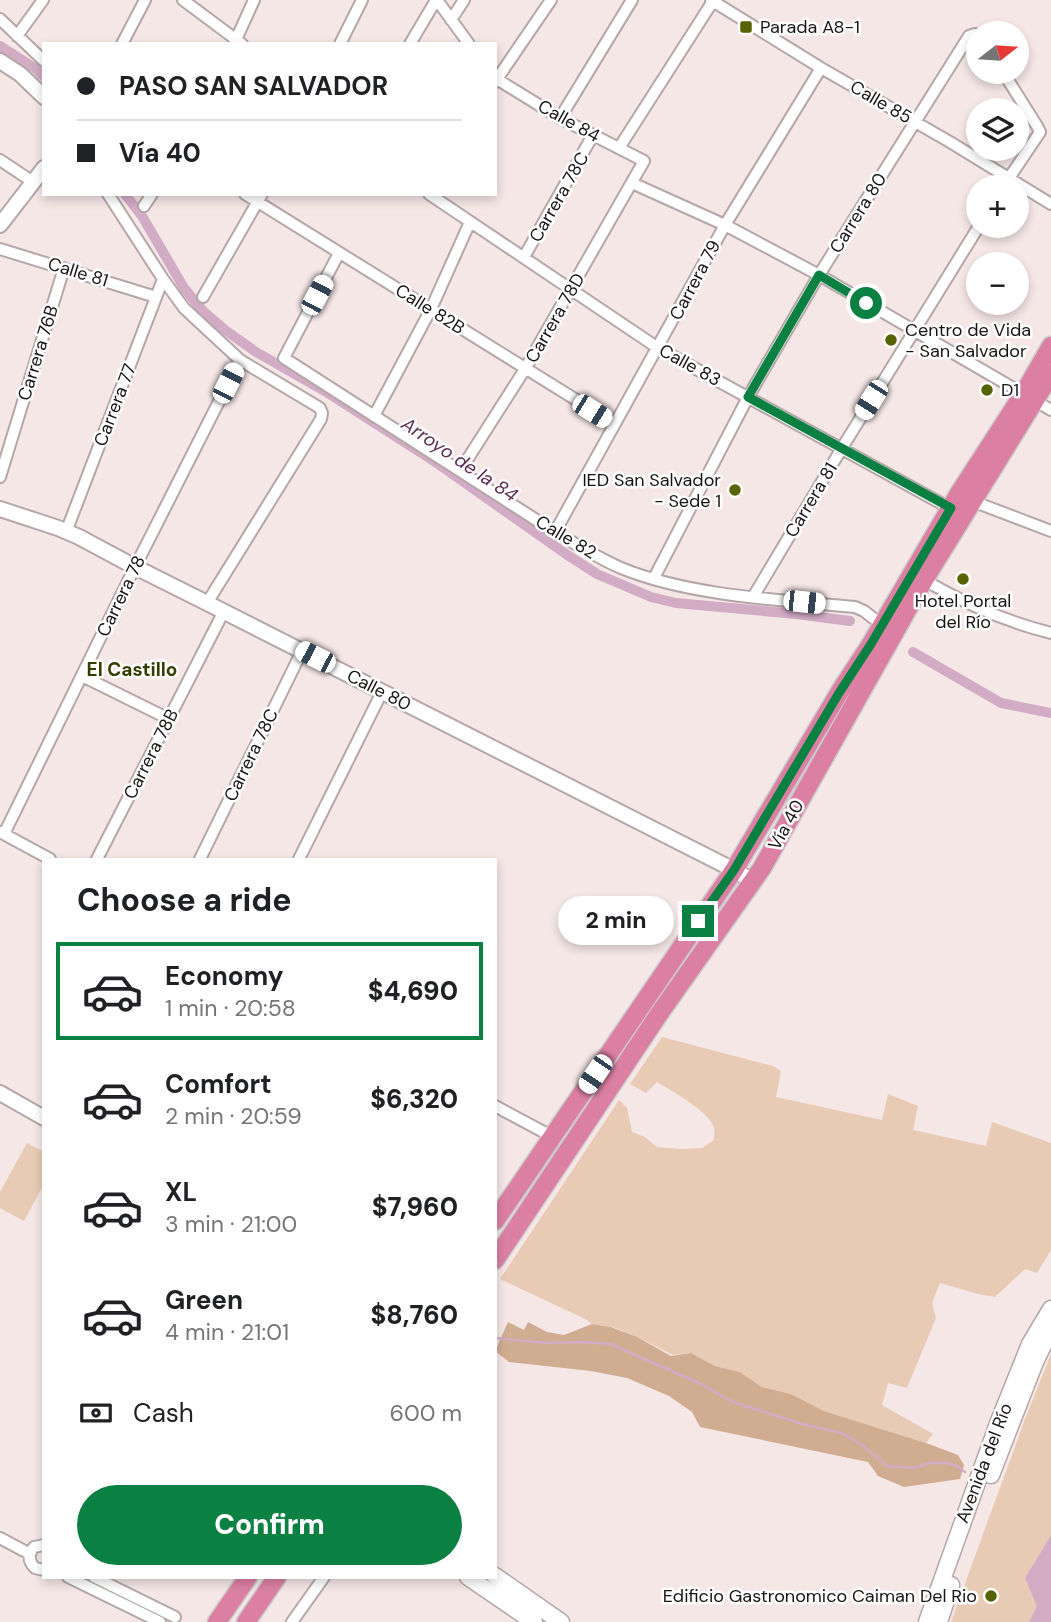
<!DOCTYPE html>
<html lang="en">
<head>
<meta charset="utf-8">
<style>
	:root { --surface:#fff; --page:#f6f6f6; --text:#202124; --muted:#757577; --line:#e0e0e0; --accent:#0b8043 }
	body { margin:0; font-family:"DM Sans",sans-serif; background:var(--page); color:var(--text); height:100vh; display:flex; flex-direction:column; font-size:26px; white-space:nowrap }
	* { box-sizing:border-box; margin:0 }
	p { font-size:23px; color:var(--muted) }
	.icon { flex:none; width:38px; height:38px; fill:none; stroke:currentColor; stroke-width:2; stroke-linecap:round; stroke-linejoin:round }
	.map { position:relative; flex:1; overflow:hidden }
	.side { position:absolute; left:42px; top:858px; width:455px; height:721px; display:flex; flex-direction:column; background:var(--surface); border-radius:0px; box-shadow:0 4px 10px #0003 }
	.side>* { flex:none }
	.guide { position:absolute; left:42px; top:42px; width:455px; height:154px; border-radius:0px; box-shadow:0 4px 10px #0003; display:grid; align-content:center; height:154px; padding:0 35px; background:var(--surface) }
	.needle { width:46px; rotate:73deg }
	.tools { position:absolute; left:966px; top:21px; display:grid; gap:14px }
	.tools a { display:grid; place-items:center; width:63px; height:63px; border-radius:50%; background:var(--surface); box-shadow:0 4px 10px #0003; font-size:35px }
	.end { position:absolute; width:32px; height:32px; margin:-16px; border:9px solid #0b8043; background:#fff; box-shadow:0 0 0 4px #fff }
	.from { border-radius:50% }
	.bubble { position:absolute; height:49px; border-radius:24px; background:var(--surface); box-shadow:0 4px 10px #0003; font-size:23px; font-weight:800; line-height:49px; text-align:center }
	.car { position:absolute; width:21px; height:42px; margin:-21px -10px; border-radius:9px; box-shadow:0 0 5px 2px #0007; background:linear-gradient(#fff 24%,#345 0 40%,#fff 0 76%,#345 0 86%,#fff 0) }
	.guide b { display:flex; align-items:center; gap:24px; height:66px; font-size:26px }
	.guide b+b { border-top:2px solid var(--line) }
	.guide i { width:18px; height:18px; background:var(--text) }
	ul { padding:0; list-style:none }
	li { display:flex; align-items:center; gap:21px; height:98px; margin:0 14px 10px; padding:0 21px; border:4px solid transparent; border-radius:0px }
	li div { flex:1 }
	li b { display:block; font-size:26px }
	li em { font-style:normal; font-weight:800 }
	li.current { border-color:var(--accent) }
	li>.icon { width:63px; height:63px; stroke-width:1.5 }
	h2 { padding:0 35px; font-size:32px; line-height:84px }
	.pay { display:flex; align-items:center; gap:18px; height:77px; padding:0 35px; font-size:26px }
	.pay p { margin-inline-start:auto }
	.button { display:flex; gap:14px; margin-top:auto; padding:14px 35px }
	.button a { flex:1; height:80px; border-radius:42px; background:var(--accent); color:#fff; font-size:28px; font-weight:800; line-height:80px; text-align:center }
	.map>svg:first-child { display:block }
	.green { fill:#e8cbb5 }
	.forest { fill:#d0ac91 }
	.water { fill:#d2abc5 }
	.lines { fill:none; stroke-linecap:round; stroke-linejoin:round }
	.stream { stroke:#d2abc5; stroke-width:2.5 }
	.canal { stroke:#d2abc5; stroke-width:10 }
	.minor-casing { stroke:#b5a7a7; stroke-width:14 }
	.tertiary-casing { stroke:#b5a7a7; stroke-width:18 }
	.secondary-casing { stroke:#b5a7a7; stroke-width:19 }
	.trunk-casing { stroke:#cccbcb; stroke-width:21 }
	.minor { stroke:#fff; stroke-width:10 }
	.tertiary { stroke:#fff; stroke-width:14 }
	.secondary { stroke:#fff; stroke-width:16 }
	.trunk { stroke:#dc80a3; stroke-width:18 }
	.route { stroke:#0b8043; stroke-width:9 }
	.poi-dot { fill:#576201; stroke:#fff; stroke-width:2.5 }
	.labels { text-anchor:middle; stroke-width:5; stroke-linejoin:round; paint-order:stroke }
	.poi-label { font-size:18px; fill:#191414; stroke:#fff; text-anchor:start }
	.street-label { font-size:18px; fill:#191414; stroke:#fff }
	.water-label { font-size:19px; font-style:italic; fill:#5e2d51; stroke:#fff }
	.neighbourhood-label { font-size:19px; font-weight:bold; fill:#363d00; stroke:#fff }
</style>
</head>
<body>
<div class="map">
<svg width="1051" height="1622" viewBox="0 0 1051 1622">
	<rect width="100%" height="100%" fill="#f6e7e7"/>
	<path class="green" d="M662,1037L773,1066L781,1071L776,1097L882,1120L888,1094L918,1106L913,1130L986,1146L992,1122L1051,1143V1250L1037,1273L1025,1269L995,1297L978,1294L940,1283L932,1303L936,1318L907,1388L888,1383L882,1405L933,1434L926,1443L824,1411L791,1394L762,1387L740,1372L715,1366L691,1353L673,1355L637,1337L613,1327L592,1324L585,1319L500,1279L619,1100L627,1108L632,1132L645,1137L657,1147L681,1149L702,1148L714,1140C714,1136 715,1132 714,1128C710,1112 672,1091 657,1082L646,1093L630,1084Z
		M27,1143L44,1152V1184L24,1221L0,1208V1192Z
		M1051,1354V1535L1025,1578L1038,1606L1029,1622H951L1025,1419Z"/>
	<path class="forest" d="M508,1322L524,1330L528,1322L547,1332L564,1335L592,1324L611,1327L637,1337L671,1356L691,1353L715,1366L740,1372L762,1387L791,1394L824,1411L926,1443L958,1455L964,1465L960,1479L904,1487L878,1476L868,1462L700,1427L692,1412L669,1396L627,1378L591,1371L509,1362L495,1351Z"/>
	<path class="water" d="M1051,1535V1622H1029L1037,1606L1025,1578Z"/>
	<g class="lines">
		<path class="stream" d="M495,1338L546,1343L581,1342L610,1344L697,1382L733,1402L802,1424L842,1433L862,1445L887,1466L915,1468L929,1463H947L957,1466L965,1472"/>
		<path class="canal" d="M0,46L36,69L44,77
			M125,194L142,216L184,288L203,311L225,330L256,352L328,393L434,461L566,554L597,574L651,597L676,603L796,614L850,621
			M913,652L1001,703L1051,713"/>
		<defs>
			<path id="minor" d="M183,0L242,44
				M437,0L469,44
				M711,0L821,68L950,142L1051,204
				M0,19L44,61
				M451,20L464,0
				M17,36L43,0
				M122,44L145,0
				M234,44L254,0
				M340,44L362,0
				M410,44L436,0
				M1003,72L1037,126L1040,132L1003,187
				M495,82L551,0
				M560,118L632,0
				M619,148L713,1
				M0,160L33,182
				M632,183L725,225L819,275L1051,410
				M108,194L163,279L184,308L240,360L320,408L322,413L321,419L207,603
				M245,194L615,424
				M429,194L658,348L955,511
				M144,206L152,194
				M0,249L156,297
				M339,253L284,358L555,532C577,545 598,558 621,568C689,596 781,600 855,607L864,611L882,625
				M524,257L593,135
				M203,297L262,194
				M374,416L431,309L470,222
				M460,471L525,369L644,161L560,118L495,78
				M0,477L64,268
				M967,499L1051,531
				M66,532L163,279
				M555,532L725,225L821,68
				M654,578L748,397L819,275L969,36L975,34L978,36
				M924,580C964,603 1006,622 1051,633
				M753,597L842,448L979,226
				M82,676L169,719
				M0,832L50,859
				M4,834L135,567L240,360
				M97,859L224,611
				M200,859L302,651
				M299,859L382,692
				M495,1106L553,1137
				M0,1538L30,1554
				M44,1545L34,1547C28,1554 28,1561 35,1568L44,1570
				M68,1577L160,1622
				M94,1577L175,1617
				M292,1622L324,1577"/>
			<path id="tertiary" d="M0,61L20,74L44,97
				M0,225L44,168
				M0,509L58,528L79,537L135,567L207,603L734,870L753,881
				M0,1093L44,1118"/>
			<path id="secondary" d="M991,1475L1035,1362L1051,1329
				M495,1576L561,1622
				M468,1577L534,1622
				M927,1622L999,1421L1030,1344L1051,1309
				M939,1622L951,1585"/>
			<path id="trunk" d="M495,1221L734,870L839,693L871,644L958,495L1024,393L1051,346
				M495,1260L659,1014L762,868L924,580L1051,374
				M217,1622L248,1577
				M246,1622L277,1577"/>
		</defs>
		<use href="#minor" class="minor-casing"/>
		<use href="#tertiary" class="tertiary-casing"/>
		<use href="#secondary" class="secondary-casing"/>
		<use href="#trunk" class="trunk-casing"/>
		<use href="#minor" class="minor"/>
		<use href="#tertiary" class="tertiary"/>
		<use href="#secondary" class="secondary"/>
		<use href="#trunk" class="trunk"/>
	</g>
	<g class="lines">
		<path class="route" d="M698,921L734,870L839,693L871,644L951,508L748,397L819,275L866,303"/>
	</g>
	<g class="poi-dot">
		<rect x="739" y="20" width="14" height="14" rx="3.5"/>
		<circle cx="891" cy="340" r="7"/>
		<circle cx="987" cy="390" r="7"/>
		<circle cx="735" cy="490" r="7"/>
		<circle cx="963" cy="579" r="7"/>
		<circle cx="991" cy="1596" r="7"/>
	</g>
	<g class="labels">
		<g class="poi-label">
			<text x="760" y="33">Parada A8-1</text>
			<text x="905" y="336">Centro de Vida<tspan x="905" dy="21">- San Salvador</tspan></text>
			<text x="1001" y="396">D1</text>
			<text x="721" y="486" text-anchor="end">IED San Salvador<tspan x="721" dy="21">- Sede 1</tspan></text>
			<text x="963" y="607" text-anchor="middle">Hotel Portal<tspan x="963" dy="21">del Río</tspan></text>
			<text x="977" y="1602" text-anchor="end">Edificio Gastronomico Caiman Del Rio</text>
		</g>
		<g class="street-label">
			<text transform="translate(881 102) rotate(30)" y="6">Calle 85</text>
			<text transform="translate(569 121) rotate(29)" y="6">Calle 84</text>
			<text transform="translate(559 197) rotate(-60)" y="6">Carrera 78C</text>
			<text transform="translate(858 213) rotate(-58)" y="6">Carrera 80</text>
			<text transform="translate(78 272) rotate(17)" y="6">Calle 81</text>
			<text transform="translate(695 280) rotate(-62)" y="6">Carrera 79</text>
			<text transform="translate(430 309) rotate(32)" y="6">Calle 82B</text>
			<text transform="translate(555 318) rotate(-60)" y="6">Carrera 78D</text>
			<text transform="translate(38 353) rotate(-73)" y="6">Carrera 76B</text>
			<text transform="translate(690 365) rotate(29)" y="6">Calle 83</text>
			<text transform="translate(115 405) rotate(-69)" y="6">Carrera 77</text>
			<text transform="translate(811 500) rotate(-59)" y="6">Carrera 81</text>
			<text transform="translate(566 537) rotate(31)" y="6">Calle 82</text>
			<text transform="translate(121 596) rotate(-64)" y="6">Carrera 78</text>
			<text transform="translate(379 690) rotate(27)" y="6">Calle 80</text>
			<text transform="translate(151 754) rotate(-63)" y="6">Carrera 78B</text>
			<text transform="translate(251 755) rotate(-64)" y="6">Carrera 78C</text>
			<text transform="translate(786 825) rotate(-61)" y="6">Vía 40</text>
			<text transform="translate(984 1463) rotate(-69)" y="6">Avenida del Río</text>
		</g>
		<g class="water-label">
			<text transform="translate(460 459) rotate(34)" y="7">Arroyo de la 84</text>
		</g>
		<g class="neighbourhood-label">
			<text x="132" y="676">El Castillo</text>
		</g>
	</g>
</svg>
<div class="tools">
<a><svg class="needle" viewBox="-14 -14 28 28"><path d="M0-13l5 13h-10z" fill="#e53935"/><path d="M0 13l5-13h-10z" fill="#757577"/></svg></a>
<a><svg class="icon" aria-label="layers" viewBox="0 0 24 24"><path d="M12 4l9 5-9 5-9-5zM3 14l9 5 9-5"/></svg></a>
<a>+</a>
<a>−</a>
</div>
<i class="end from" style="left:866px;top:303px"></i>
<i class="end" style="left:698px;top:921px"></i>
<div class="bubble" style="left:558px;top:896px;width:116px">2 min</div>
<i class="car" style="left:317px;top:295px;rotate:28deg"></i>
<i class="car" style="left:228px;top:383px;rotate:27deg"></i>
<i class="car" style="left:871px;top:400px;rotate:212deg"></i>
<i class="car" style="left:592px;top:411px;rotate:122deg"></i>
<i class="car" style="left:804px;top:602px;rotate:96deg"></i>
<i class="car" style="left:315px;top:657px;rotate:297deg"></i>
<i class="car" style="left:595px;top:1074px;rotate:214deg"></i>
<div class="guide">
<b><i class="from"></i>PASO SAN SALVADOR</b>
<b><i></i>Vía 40</b>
</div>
<section class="side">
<h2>Choose a ride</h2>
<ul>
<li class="current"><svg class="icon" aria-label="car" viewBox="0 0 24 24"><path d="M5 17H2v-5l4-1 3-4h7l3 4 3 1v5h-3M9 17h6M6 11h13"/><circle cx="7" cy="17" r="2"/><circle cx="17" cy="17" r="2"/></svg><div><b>Economy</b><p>1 min · 20:58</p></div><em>$4,690</em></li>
<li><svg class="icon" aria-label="car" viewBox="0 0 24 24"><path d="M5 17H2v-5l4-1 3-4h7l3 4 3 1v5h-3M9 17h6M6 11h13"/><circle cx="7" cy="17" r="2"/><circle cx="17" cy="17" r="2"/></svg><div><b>Comfort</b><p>2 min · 20:59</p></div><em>$6,320</em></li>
<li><svg class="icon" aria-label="car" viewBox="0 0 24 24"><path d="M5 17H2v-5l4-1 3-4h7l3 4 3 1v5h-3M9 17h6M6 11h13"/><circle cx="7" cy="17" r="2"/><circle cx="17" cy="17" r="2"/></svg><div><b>XL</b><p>3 min · 21:00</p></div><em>$7,960</em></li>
<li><svg class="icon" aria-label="car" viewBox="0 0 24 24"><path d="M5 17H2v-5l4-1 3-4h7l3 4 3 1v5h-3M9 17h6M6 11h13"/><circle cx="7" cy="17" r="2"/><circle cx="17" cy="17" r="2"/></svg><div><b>Green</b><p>4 min · 21:01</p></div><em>$8,760</em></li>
</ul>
<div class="pay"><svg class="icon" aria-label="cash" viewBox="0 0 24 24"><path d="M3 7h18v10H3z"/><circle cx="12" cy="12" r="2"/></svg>Cash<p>600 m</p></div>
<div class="button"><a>Confirm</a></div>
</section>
</div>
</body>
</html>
